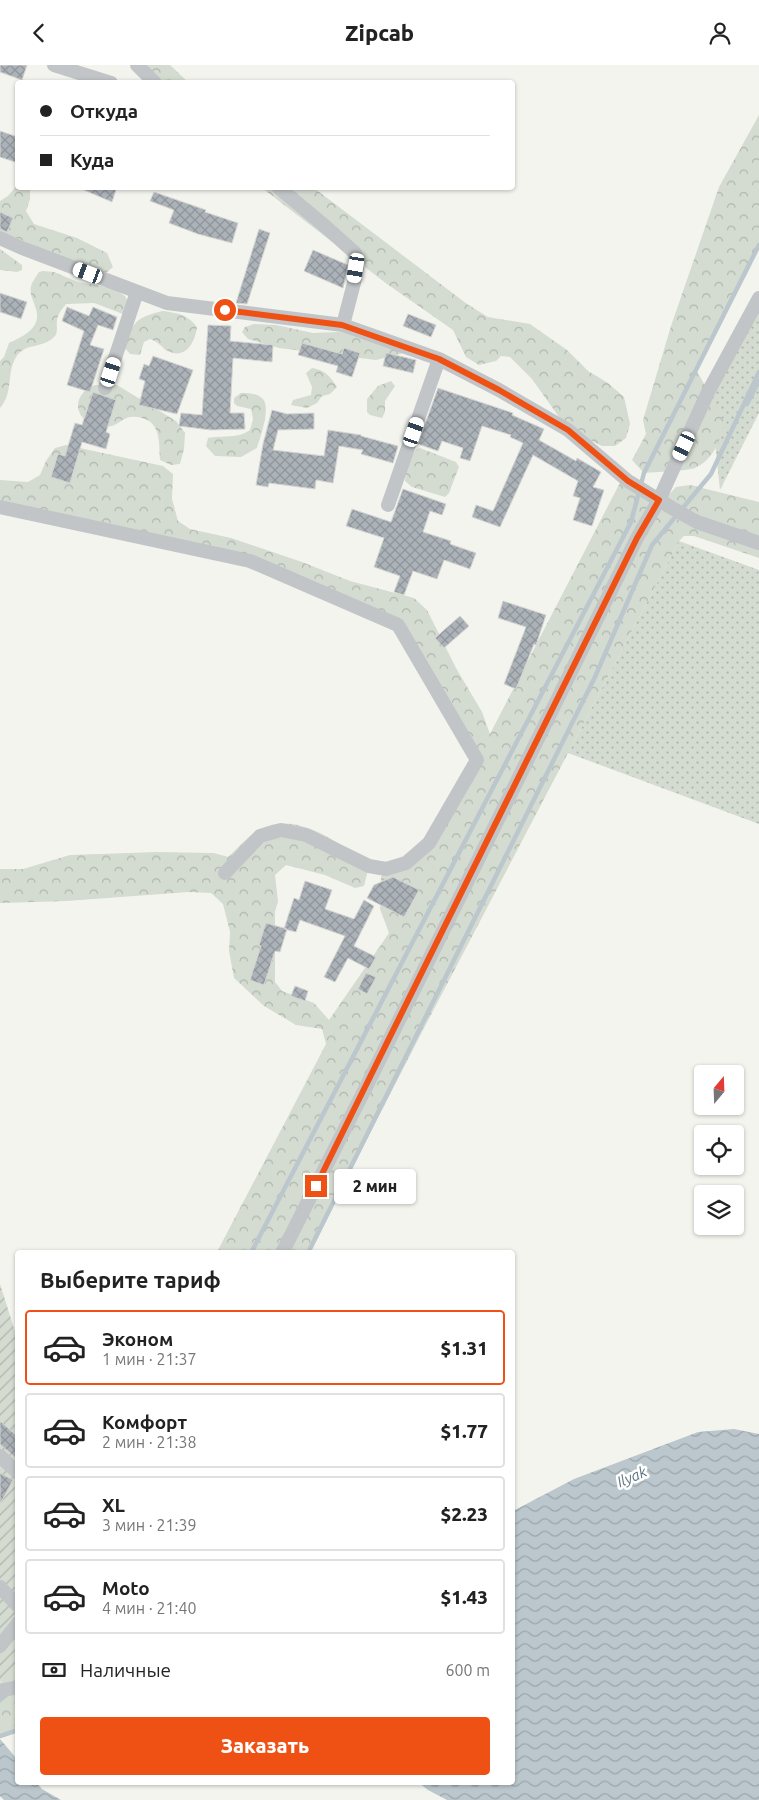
<!DOCTYPE html>
<html lang="ru">
<head>
<meta charset="utf-8">
<style>
	:root { --surface:#fff; --page:#f6f6f6; --text:#222; --muted:#767676; --line:#e0e0e0; --accent:#ef5114 }
	body { margin:0; font-family:Ubuntu,sans-serif; background:var(--page); color:var(--text); height:100vh; display:flex; flex-direction:column; font-size:19px; white-space:nowrap }
	* { box-sizing:border-box; margin:0 }
	p { font-size:16px; color:var(--muted) }
	.icon { flex:none; width:28px; height:28px; fill:none; stroke:currentColor; stroke-width:2; stroke-linecap:round; stroke-linejoin:round }
	.map { position:relative; flex:1; overflow:hidden }
	.sheet { position:absolute; left:15px; top:1185px; width:500px; height:535px; display:flex; flex-direction:column; background:var(--surface); border-radius:5px; box-shadow:0 1px 4px #0004 }
	.sheet>* { flex:none }
	.banner { position:absolute; left:15px; top:15px; width:500px; height:110px; border-radius:5px; box-shadow:0 1px 4px #0004; display:grid; align-content:center; height:110px; padding:0 25px; background:var(--surface) }
	.needle { width:32px; rotate:19deg }
	.buttons { position:absolute; left:694px; top:1000px; display:grid; gap:10px }
	.buttons a { display:grid; place-items:center; width:50px; height:50px; border-radius:5px; background:var(--surface); box-shadow:0 1px 4px #0004; font-size:25px }
	.end { position:absolute; width:22px; height:22px; margin:-11px; border:6px solid #ef5114; background:#fff; box-shadow:0 0 0 2px #fff }
	.from { border-radius:50% }
	.bubble { position:absolute; height:35px; border-radius:5px; background:var(--surface); box-shadow:0 1px 4px #0004; font-size:16px; font-weight:800; line-height:35px; text-align:center }
	.car { position:absolute; width:15px; height:30px; margin:-15px -8px; border-radius:6px; box-shadow:0 0 4px 1px #0007; background:linear-gradient(#fff 24%,#345 0 40%,#fff 0 76%,#345 0 86%,#fff 0) }
	.banner b { display:flex; align-items:center; gap:18px; height:48px; font-size:19px }
	.banner b+b { border-top:1px solid var(--line) }
	.banner i { width:12px; height:12px; background:var(--text) }
	ul { padding:0; list-style:none }
	li { display:flex; align-items:center; gap:15px; height:75px; margin:0 10px 8px; padding:0 15px; border:2px solid var(--line); border-radius:5px }
	li div { flex:1 }
	li b { display:block; font-size:19px }
	li em { font-style:normal; font-weight:800 }
	li.active { border-color:var(--accent) }
	li>.icon { width:45px; height:45px; stroke-width:1.5 }
	h2 { padding:0 25px; font-size:22px; line-height:60px }
	.pay { display:flex; align-items:center; gap:12px; height:55px; padding:0 25px; font-size:19px }
	.pay p { margin-inline-start:auto }
	.primary-button { display:flex; gap:10px; margin-top:auto; padding:10px 25px }
	.primary-button a { flex:1; height:58px; border-radius:5px; background:var(--accent); color:#fff; font-size:20px; font-weight:800; line-height:58px; text-align:center }
	header { display:flex; justify-content:space-between; align-items:center; height:65px; padding:0 25px; background:var(--surface); font-size:22px; font-weight:800 }
	.map>svg:first-child { display:block }
	.grass { fill:url(#grass-dots) }
	.forest { fill:url(#forest-crowns) }
	.garden { fill:url(#garden-furrows) }
	.water { fill:url(#water-waves) }
	.lines { fill:none; stroke-linecap:round; stroke-linejoin:round }
	.stream { stroke:#bbc7cc; stroke-width:4.5 }
	.building { fill:url(#building-cross-hatch); stroke:#d5d5d2 }
	.minor { stroke:#c1c5c8; stroke-width:14 }
	.route { stroke:#ef5114; stroke-width:6 }
	.labels { text-anchor:middle; stroke-width:5; stroke-linejoin:round; paint-order:stroke }
	.water-label { font-size:15px; font-style:italic; fill:#5c7581; stroke:#fff }
</style>
</head>
<body>
<header><svg class="icon" aria-label="back" viewBox="0 0 24 24"><path d="M15 5l-7 7 7 7"/></svg>Zipcab<svg class="icon" aria-label="person" viewBox="0 0 24 24"><circle cx="12" cy="8" r="4"/><path d="M4 21q1-7 8-7t8 7"/></svg></header>
<div class="map">
<svg width="759" height="1735" viewBox="0 0 759 1735">
	<defs>
		<pattern id="grass-dots" width="8" height="8" patternUnits="userSpaceOnUse" patternTransform="scale(1.25)"><rect width="8" height="8" fill="#d4dbd0"/><path d="M2 2h.1M6 6h.1" fill="none" stroke="#afb6ae" stroke-width="1.8" stroke-linecap="round"/></pattern>
		<pattern id="forest-crowns" width="20" height="18" patternUnits="userSpaceOnUse" patternTransform="scale(1.25)"><rect width="20" height="18" fill="#d4dbd0"/><path d="M2 6a3 3 0 1 1 6 0M12 15a3 3 0 1 1 6 0" fill="none" stroke="#afb6ae"/></pattern>
		<pattern id="garden-furrows" width="10" height="10" patternUnits="userSpaceOnUse" patternTransform="scale(1.25)"><rect width="10" height="10" fill="#d4dbd0"/><path d="M-1 1l2-2M0 10L10 0M9 11l2-2" fill="none" stroke="#afb6ae"/></pattern>
		<pattern id="water-waves" width="16" height="10" patternUnits="userSpaceOnUse" patternTransform="scale(1.25)"><rect width="16" height="10" fill="#bbc7cc"/><path d="M0 5q4-4 8 0t8 0" fill="none" stroke="#9ba6ab"/></pattern>
		<pattern id="building-cross-hatch" width="8" height="8" patternUnits="userSpaceOnUse" patternTransform="scale(1.25)"><rect width="8" height="8" fill="#abb2b8"/><path d="M0 0l8 8M0 8l8-8" fill="none" stroke="#8f959b"/></pattern>
	</defs>
	<rect width="100%" height="100%" fill="#f4f4ef"/>
	<path class="grass" d="M759,241V348L720,425L710,331Z
		M679,476L759,505V759L568,688Z"/>
	<path class="forest" d="M131,0H170L188,17H149Z
		M759,50V180L696,304L725,358C720,376 713,395 695,403C687,406 655,407 644,408L632,395L646,369L643,355L671,261L719,122Z
		M17,120L18,122L30,123V134L26,146L34,159L77,173L107,188L113,202L105,209L70,196L0,166V136L8,131Z
		M262,123H314L467,239L488,252L530,259L567,285L588,306L608,318L624,332L630,359L626,373L615,381H602L580,370L559,352L532,314L510,292L501,291L496,296L479,300L466,292L453,265L387,219Z
		M0,184L22,200V205L17,207L0,205Z
		M43,206L54,207L78,217L113,223L125,231L129,239L123,249L94,238L66,239C62,244 58,249 57,255C56,262 59,268 53,273C40,285 23,276 14,296C7,312 13,328 0,343V296L4,292L9,278C22,272 42,263 36,244C34,237 29,229 31,221C32,217 36,212 39,207Z
		M163,246C178,248 188,250 197,262C195,278 185,296 166,285C165,285 161,280 160,280C157,277 153,275 150,274L144,277L140,290L130,289L124,282C133,257 136,252 163,246Z
		M254,259L276,260L313,268L362,266L404,288L376,295L279,283L248,274L242,267L245,262Z
		M312,303C325,305 330,311 337,322L330,329L322,331L317,338L307,343L291,340L293,335L311,330L312,322L306,308Z
		M391,316L395,321L385,336V347L382,353L370,350L367,347V334L378,321Z
		M95,320H117L176,356L185,368L184,384L180,399L171,400L160,395C159,382 161,364 149,356C148,355 144,354 142,353C122,348 122,361 106,362C77,362 66,332 95,320Z
		M241,328C248,328 257,328 263,334C271,343 260,373 257,383L241,392L215,391L206,381L208,373C222,370 238,374 250,365L253,354L251,344L237,341L234,338V333Z
		M66,380L163,401L173,409L172,434L178,456L190,464L231,473L302,497L350,516L414,533L427,545L456,603L482,647L490,669L624,410L662,437L676,422L690,420L759,437V493L694,471H684L679,476L422,967L309,1187H217L326,979L322,964L296,960L264,941L234,913L229,886L230,867L223,839L211,828L188,827L67,836L0,838V804H23L70,790L157,787L214,788L228,792C236,785 244,775 254,768C292,741 339,777 369,801L364,821L355,823L325,810L286,800L275,810L278,836L275,847V917L282,926L314,938L329,955L389,868L380,844L381,812L386,804L429,778L477,695L398,560L250,496L0,444V415L28,417L40,410L46,396L55,383Z
		M420,383L456,397L459,402L449,428L445,432L412,422L405,416C406,405 409,393 416,384Z
		M17,1598V1667L0,1671V1618Z"/>
	<path class="garden" d="M0,1219L18,1276L17,1600L11,1608L0,1617Z"/>
	<path class="water" d="M734,1364L759,1369V1735H447L428,1725L419,1718H512L513,1446L574,1414L698,1367Z
		M0,1674L17,1694L18,1718H37L42,1724L61,1735H4L0,1731Z"/>
	<g class="lines">
		<path class="stream" d="M747,339L759,316
			M251,1188L631,457L644,408L759,180
			M308,1188L595,612L652,480L711,409L759,307
			M0,1635L7,1629
			M0,1671L18,1665"/>
	</g>
	<path class="building" d="M0,0H27L22,15L0,7Z
		M0,66L18,72V98L0,92Z
		M77,122H117L112,137Z
		M154,127L206,145L205,147L238,158L232,178L198,169L169,158L174,145L150,136Z
		M0,147L13,153L7,167L0,164Z
		M259,164L270,168L247,239L236,238Z
		M313,185L348,200L343,223L304,206Z
		M0,228L27,237L21,254L0,247Z
		M67,242L89,251L93,242L117,252L113,265L98,260L90,280L104,284L90,327L67,320L84,266L62,256Z
		M408,249L436,260L431,272L403,261Z
		M208,260L231,261L230,276L273,280L272,297L233,293L230,348H244L245,364L211,365L179,361L181,348L202,350Z
		M302,278L342,289L344,283L360,288L352,312L336,307L338,301L298,290Z
		M386,288L416,295L413,308L383,301Z
		M153,291L193,305L177,349L139,340L145,316L139,314L144,299L149,301Z
		M438,323L513,348L512,350L544,364L539,375L576,396L577,393L601,407L593,422L604,425L592,461L573,455L580,433L573,431L578,416L533,390L500,462L472,452L476,440L493,446L523,378L510,372L511,370L482,361L470,396L460,393L463,383L442,376L438,386L418,379Z
		M93,327L116,335L106,367L110,369L106,384L82,377L70,418L51,412L58,389L65,391L75,358L82,360Z
		M272,345L287,349L314,348V364L278,365L273,385L324,391L328,365L361,370V371L398,381L393,398L361,389L363,385L339,381L333,418L316,415L315,424L269,418L268,422L256,420L263,379Z
		M403,424L446,439L442,450L430,446L423,467L451,476L450,479L476,488L470,504L444,495L437,514L413,506L404,530L394,527L400,511L374,502L384,473L346,461L352,444L391,457Z
		M503,536L546,550L536,580L534,579L516,624L504,619L526,562L498,553Z
		M460,551L469,561L444,583L435,573Z
		M393,812L419,825L404,852L367,833L374,820Z
		M305,816L332,825L325,844L354,854L364,835L374,841L354,881L376,892L369,904L348,893L335,917L324,912L345,871L300,855L296,867L284,864L294,833L299,835Z
		M266,858L287,864L280,887L275,886L264,920L250,915L261,881L259,880Z
		M366,908L376,912L367,929L358,924Z
		M295,921L308,926L305,936L291,931Z
		M0,1356L18,1372V1395L0,1379Z
		M0,1408L13,1415L0,1439Z"/>
	<g class="lines">
		<path class="minor" d="M54,0L111,18
			M137,0L155,18
			M278,122L326,162L355,188L357,203L354,218L343,260L439,294L499,325L568,365L628,416L672,443L697,457L759,478
			M0,173L22,183L167,238L343,260
			M105,323L137,227
			M388,440L439,294
			M0,442L250,496L398,560L477,695L429,778L406,798L386,804L369,801L306,770L281,765L260,771L225,808
			M282,1188L366,1022L637,473L659,435L708,327L759,233
			M0,1391L18,1408
			M0,1522L18,1541
			M0,1581L18,1558
			M0,1626L18,1622"/>
	</g>
	<g class="lines">
		<path class="route" d="M225,245L342,260L439,294L499,325L568,365L628,416L659,435L637,473L316,1121"/>
	</g>
	<g class="labels">
		<g class="water-label">
			<text transform="translate(632 1412) rotate(-23)" y="5">Ilyak</text>
		</g>
	</g>
</svg>
<div class="buttons">
<a><svg class="needle" viewBox="-14 -14 28 28"><path d="M0-13l5 13h-10z" fill="#e53935"/><path d="M0 13l5-13h-10z" fill="#767676"/></svg></a>
<a><svg class="icon" aria-label="locate" viewBox="0 0 24 24"><circle cx="12" cy="12" r="6"/><path d="M12 2v4M12 18v4M2 12h4M18 12h4"/></svg></a>
<a><svg class="icon" aria-label="layers" viewBox="0 0 24 24"><path d="M12 4l9 5-9 5-9-5zM3 14l9 5 9-5"/></svg></a>
</div>
<i class="end from" style="left:225px;top:245px"></i>
<i class="end" style="left:316px;top:1121px"></i>
<div class="bubble" style="left:334px;top:1104px;width:82px">2 мин</div>
<i class="car" style="left:356px;top:203px;rotate:189deg"></i>
<i class="car" style="left:88px;top:208px;rotate:291deg"></i>
<i class="car" style="left:111px;top:307px;rotate:18deg"></i>
<i class="car" style="left:414px;top:367px;rotate:19deg"></i>
<i class="car" style="left:684px;top:381px;rotate:205deg"></i>
<div class="banner">
<b><i class="from"></i>Откуда</b>
<b><i></i>Куда</b>
</div>
<section class="sheet">
<h2>Выберите тариф</h2>
<ul>
<li class="active"><svg class="icon" aria-label="car" viewBox="0 0 24 24"><path d="M5 17H2v-5l4-1 3-4h7l3 4 3 1v5h-3M9 17h6M6 11h13"/><circle cx="7" cy="17" r="2"/><circle cx="17" cy="17" r="2"/></svg><div><b>Эконом</b><p>1 мин · 21:37</p></div><em>$1.31</em></li>
<li><svg class="icon" aria-label="car" viewBox="0 0 24 24"><path d="M5 17H2v-5l4-1 3-4h7l3 4 3 1v5h-3M9 17h6M6 11h13"/><circle cx="7" cy="17" r="2"/><circle cx="17" cy="17" r="2"/></svg><div><b>Комфорт</b><p>2 мин · 21:38</p></div><em>$1.77</em></li>
<li><svg class="icon" aria-label="car" viewBox="0 0 24 24"><path d="M5 17H2v-5l4-1 3-4h7l3 4 3 1v5h-3M9 17h6M6 11h13"/><circle cx="7" cy="17" r="2"/><circle cx="17" cy="17" r="2"/></svg><div><b>XL</b><p>3 мин · 21:39</p></div><em>$2.23</em></li>
<li><svg class="icon" aria-label="car" viewBox="0 0 24 24"><path d="M5 17H2v-5l4-1 3-4h7l3 4 3 1v5h-3M9 17h6M6 11h13"/><circle cx="7" cy="17" r="2"/><circle cx="17" cy="17" r="2"/></svg><div><b>Moto</b><p>4 мин · 21:40</p></div><em>$1.43</em></li>
</ul>
<div class="pay"><svg class="icon" aria-label="cash" viewBox="0 0 24 24"><path d="M3 7h18v10H3z"/><circle cx="12" cy="12" r="2"/></svg>Наличные<p>600 m</p></div>
<div class="primary-button"><a>Заказать</a></div>
</section>
</div>
</body>
</html>
